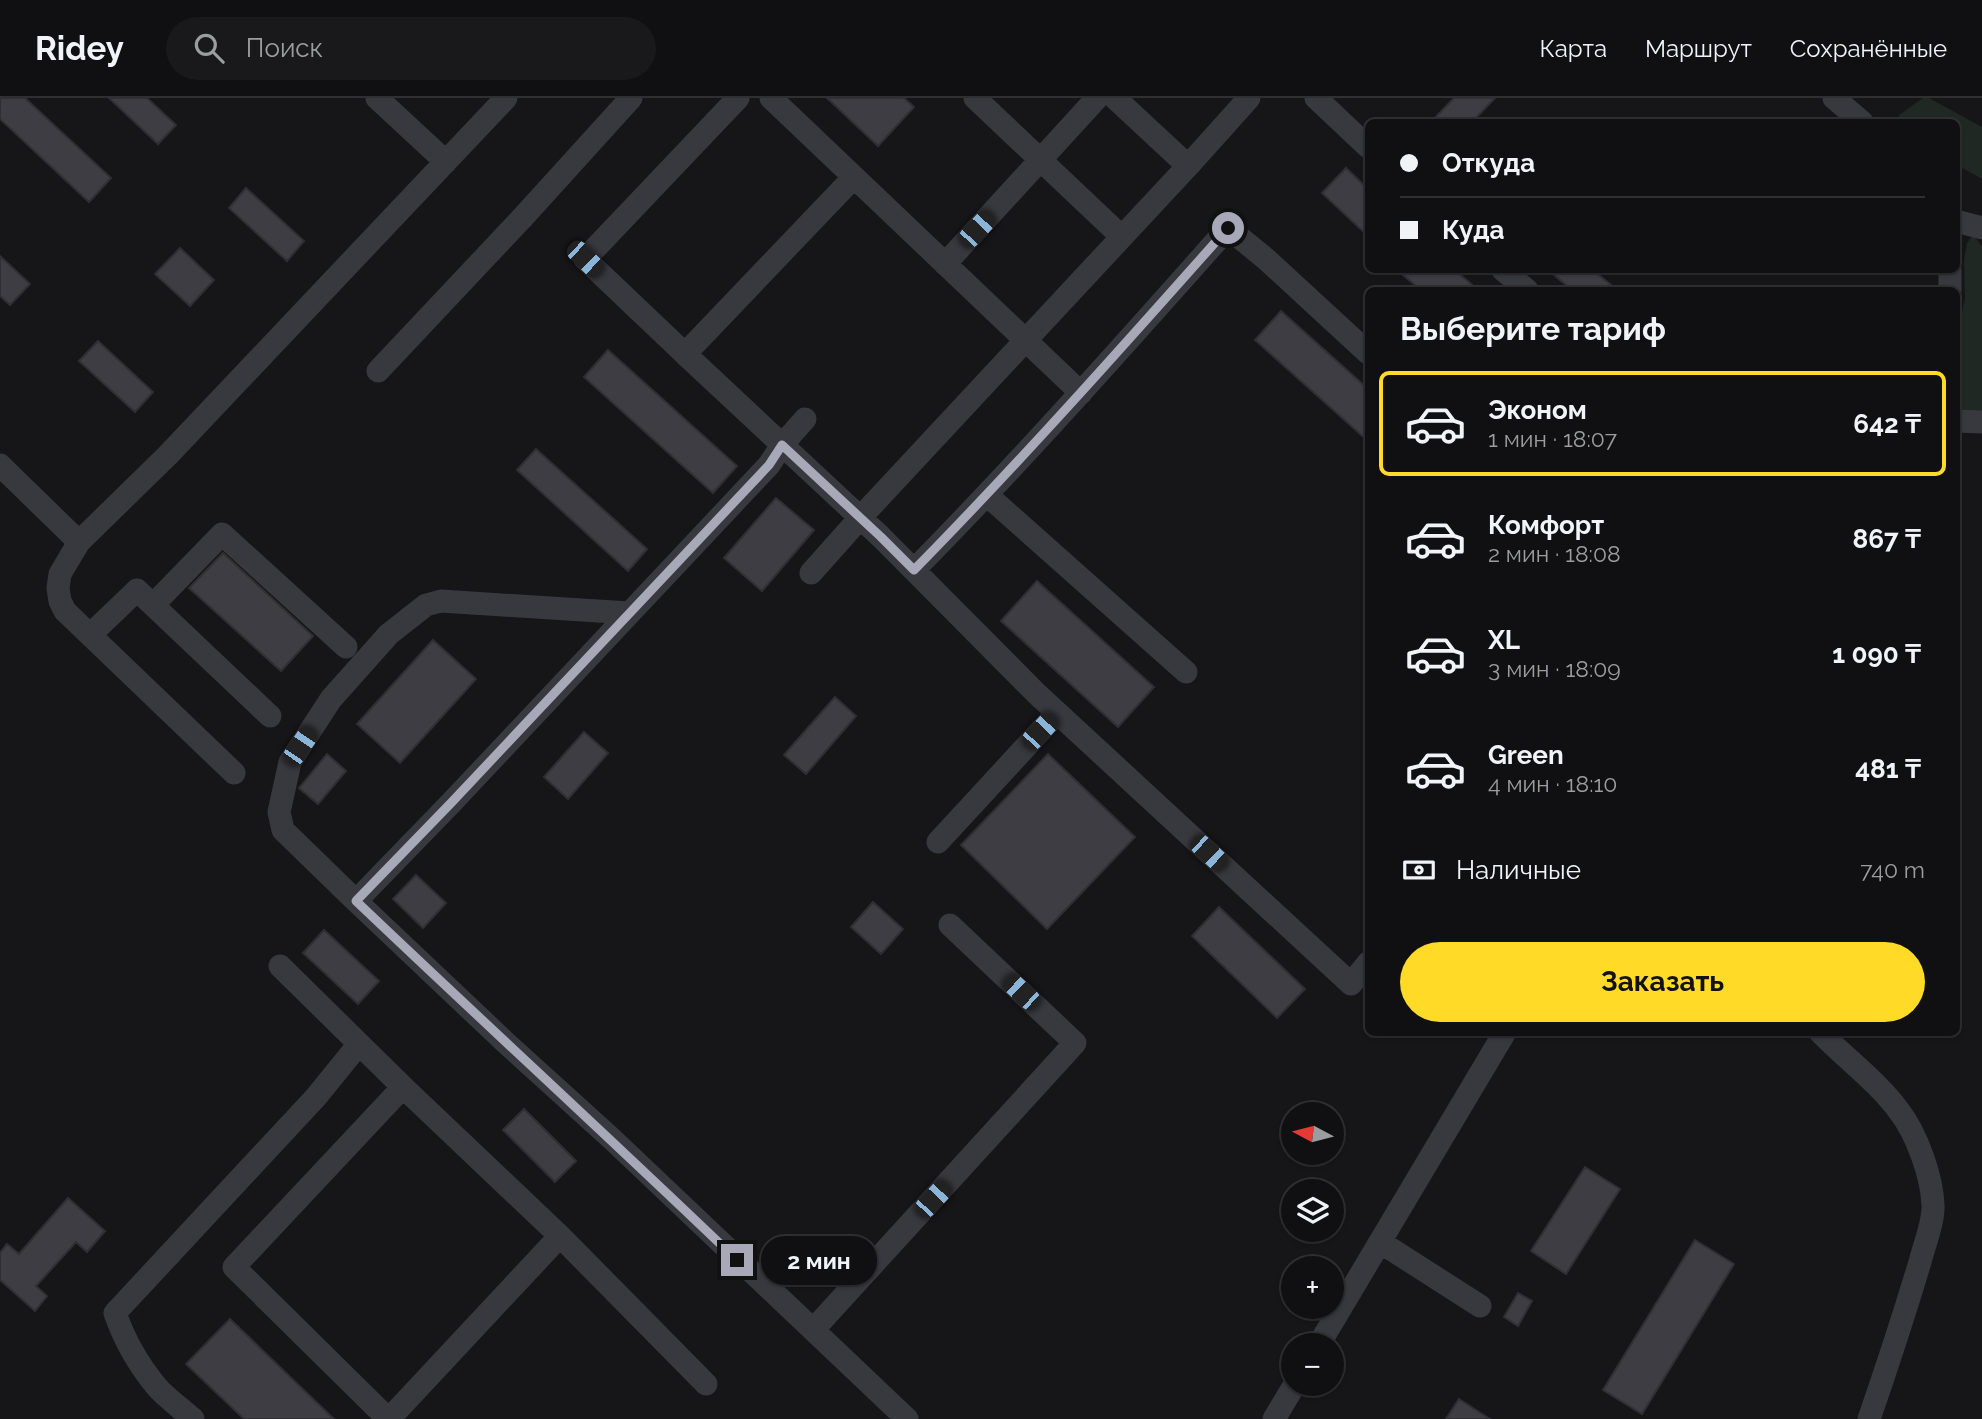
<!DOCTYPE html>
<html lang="ru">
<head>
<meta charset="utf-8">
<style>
	:root { --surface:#101012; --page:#19191b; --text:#f1f3f6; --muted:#9c9d9f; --line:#303032; --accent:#ffdb27 }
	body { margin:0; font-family:Raleway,sans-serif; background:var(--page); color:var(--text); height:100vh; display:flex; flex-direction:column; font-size:26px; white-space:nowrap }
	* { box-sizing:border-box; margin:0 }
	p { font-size:23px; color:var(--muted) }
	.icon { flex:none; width:38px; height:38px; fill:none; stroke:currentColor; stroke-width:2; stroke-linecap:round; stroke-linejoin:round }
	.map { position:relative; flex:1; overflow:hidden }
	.drawer { position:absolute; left:1365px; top:189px; width:595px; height:749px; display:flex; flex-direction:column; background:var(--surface); border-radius:10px; box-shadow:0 2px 5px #0004,0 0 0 2px var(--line) }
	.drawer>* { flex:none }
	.banner { position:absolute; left:1365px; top:21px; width:595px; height:154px; border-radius:10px; box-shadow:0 2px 5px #0004,0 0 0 2px var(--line); display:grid; align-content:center; height:154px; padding:0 35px; background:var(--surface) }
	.needle { width:46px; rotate:277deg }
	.fabs { position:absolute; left:1281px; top:1004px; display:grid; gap:14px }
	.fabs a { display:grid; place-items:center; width:63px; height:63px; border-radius:50%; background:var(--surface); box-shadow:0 2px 5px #0004,0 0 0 2px var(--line); font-size:35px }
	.end { position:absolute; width:32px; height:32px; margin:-16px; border:9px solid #a7a9b9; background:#111; box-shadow:0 0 0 4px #111 }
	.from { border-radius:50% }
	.bubble { position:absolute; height:49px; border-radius:24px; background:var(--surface); box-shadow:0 2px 5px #0004,0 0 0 2px var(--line); font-size:23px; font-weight:700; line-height:49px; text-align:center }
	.car { position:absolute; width:21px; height:42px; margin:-21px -10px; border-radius:9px; box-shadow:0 0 5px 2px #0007; background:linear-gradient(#222 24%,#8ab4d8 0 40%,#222 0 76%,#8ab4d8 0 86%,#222 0) }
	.banner b { display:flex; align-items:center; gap:24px; height:66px; font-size:26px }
	.banner b+b { border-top:2px solid var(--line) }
	.banner i { width:18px; height:18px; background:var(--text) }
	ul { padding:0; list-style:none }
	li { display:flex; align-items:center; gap:21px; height:105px; margin:0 14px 10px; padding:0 21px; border:4px solid transparent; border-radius:10px }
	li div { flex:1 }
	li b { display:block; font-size:26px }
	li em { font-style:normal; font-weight:700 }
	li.current { border-color:var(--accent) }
	li>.icon { width:63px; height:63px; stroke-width:1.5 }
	h2 { padding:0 35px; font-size:32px; line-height:84px }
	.pay { display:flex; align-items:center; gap:18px; height:77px; padding:0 35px; font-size:26px }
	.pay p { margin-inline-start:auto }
	.primary-button { display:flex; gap:14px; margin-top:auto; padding:14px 35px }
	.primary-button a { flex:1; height:80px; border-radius:42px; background:var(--accent); color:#111; font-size:28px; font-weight:700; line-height:80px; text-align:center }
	header { display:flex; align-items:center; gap:42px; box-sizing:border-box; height:98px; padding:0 35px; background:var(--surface); border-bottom:2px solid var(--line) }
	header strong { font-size:33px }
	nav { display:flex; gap:38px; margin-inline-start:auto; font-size:24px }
	.search { width:490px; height:63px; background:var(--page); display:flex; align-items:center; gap:18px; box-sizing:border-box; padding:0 24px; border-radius:38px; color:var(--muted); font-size:26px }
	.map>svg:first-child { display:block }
	.green { fill:#1f2822 }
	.building { fill:#3d3d43; stroke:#302f34; stroke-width:2 }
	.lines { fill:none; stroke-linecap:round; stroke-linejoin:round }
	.minor { stroke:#38383f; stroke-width:23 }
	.route { stroke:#a7a9b9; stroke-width:9 }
</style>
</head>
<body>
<header>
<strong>Ridey</strong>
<div class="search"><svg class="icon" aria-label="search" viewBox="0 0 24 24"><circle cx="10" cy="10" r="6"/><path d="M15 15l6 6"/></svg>Поиск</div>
<nav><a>Карта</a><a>Маршрут</a><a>Сохранённые</a></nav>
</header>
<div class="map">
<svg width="1982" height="1321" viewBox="0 0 1982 1321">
	<rect width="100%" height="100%" fill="#161618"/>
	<path class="green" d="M1923,0H1929L1982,29V81L1957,67L1956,24H1900L1899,17Z
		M1973,137L1982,148V316H1957L1956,237L1965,201L1964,162L1967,145Z"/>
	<path class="building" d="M0,0H25L111,80L89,104L0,21Z
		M109,0H147L176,27L158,46Z
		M827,0H904L914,9L878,48Z
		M1454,0H1495L1472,24H1431Z
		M1346,70L1368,91V138L1322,95Z
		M246,90L304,143L287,163L229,110Z
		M180,150L214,182L190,208L155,176Z
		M0,158L30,186L10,207L0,198Z
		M1397,172H1455L1478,192H1421Z
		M1548,172H1593L1617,192H1572Z
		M1281,213L1368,291V343L1255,242Z
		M98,243L153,294L135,314L79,263Z
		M608,252L737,368L713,395L584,279Z
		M536,351L647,451L628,473L517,372Z
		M776,400L814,432L762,493L724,460Z
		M223,455L313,538L281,573L189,490Z
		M1037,483L1154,589L1118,629L1001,523Z
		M433,542L476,581L400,665L357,626Z
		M835,599L856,618L806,676L784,657Z
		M584,634L608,655L568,701L544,679Z
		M327,656L346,673L318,706L299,690Z
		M1048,656L1135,739L1047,831L961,747Z
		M416,777L446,805L423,830L393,801Z
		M873,804L903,831L881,856L851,829Z
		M1219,809L1305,891L1277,920L1192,838Z
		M324,832L379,883L358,906L303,855Z
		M524,1011L576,1063L555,1084L503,1032Z
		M1585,1069L1620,1091L1566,1176L1531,1153Z
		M68,1100L105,1133L87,1154L76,1144L36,1188L47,1198L35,1213L0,1182V1155L7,1146L19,1156Z
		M1695,1142L1734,1166L1642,1316L1603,1292Z
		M1518,1195L1532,1203L1518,1228L1504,1219Z
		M230,1221L334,1321H244L186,1266Z
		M1459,1301L1490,1321H1446Z"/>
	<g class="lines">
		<path class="minor" d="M377,0L446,64
			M738,0L585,161L685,256L854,79
			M771,0L1081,295
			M975,0L1122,139
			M1316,0L1368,49
			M1834,0L1862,24
			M1188,68L1249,0
			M1956,123L1982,130
			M945,166L1097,0
			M1503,172L1527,192
			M1950,172V192
			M685,256L881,439L1037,596L1351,886L1368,865
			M378,273L524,118L631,0
			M805,321L782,347L769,367L451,705L356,803L505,944L612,1041L907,1321
			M1956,323L1982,324
			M0,367L79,444
			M987,397L1186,574
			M914,472C1022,362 1125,246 1228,130L1266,161L1368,255
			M811,475L860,420L1188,68L1115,0
			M153,507L222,436L346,549
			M90,537L137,492L270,618
			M234,675L65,513L60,503L58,490L60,476L79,444L168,357L506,0
			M938,744L1057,615
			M356,803L283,732L279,714L290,664L331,601L389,536L426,507L441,503L629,515
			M280,868L403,989
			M1820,934C1846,961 1877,983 1899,1013C1917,1036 1932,1079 1933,1107C1934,1123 1924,1148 1920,1164C1904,1217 1887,1269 1869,1321
			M1380,1144L1480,1208
			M813,1232L1075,945L950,827
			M1318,1248L1505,934
			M193,1321C181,1310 166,1300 156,1288C138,1266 124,1241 115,1215L316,999L359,946
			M388,1321L234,1169L403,989L560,1138
			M389,1321L560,1138L706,1286
			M1274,1321L1295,1286"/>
	</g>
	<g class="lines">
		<path class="route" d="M737,1162C611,1041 482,923 356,803L451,705L769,367L782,347L881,439L914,472C1022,362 1125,246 1228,130"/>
	</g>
</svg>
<div class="fabs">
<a><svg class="needle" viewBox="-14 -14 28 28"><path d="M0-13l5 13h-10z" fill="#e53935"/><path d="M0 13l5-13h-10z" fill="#9c9d9f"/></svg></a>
<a><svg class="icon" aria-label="layers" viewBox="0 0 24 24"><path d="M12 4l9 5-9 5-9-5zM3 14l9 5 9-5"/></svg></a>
<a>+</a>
<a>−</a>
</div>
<i class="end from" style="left:1228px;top:130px"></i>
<i class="end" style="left:737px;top:1162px"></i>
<div class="bubble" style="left:761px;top:1138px;width:116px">2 мин</div>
<i class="car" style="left:977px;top:131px;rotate:43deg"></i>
<i class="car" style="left:585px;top:161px;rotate:134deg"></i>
<i class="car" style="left:1040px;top:633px;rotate:43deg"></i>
<i class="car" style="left:300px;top:648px;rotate:34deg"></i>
<i class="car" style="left:1209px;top:755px;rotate:133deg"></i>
<i class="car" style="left:1021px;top:894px;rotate:313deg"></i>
<i class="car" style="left:933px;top:1101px;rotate:43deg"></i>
<div class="banner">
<b><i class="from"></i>Откуда</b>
<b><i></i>Куда</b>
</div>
<section class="drawer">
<h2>Выберите тариф</h2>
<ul>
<li class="current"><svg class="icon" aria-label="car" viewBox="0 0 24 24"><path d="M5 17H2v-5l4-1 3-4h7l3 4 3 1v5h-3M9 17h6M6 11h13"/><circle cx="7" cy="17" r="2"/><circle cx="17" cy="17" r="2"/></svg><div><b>Эконом</b><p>1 мин · 18:07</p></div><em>642 ₸</em></li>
<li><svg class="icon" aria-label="car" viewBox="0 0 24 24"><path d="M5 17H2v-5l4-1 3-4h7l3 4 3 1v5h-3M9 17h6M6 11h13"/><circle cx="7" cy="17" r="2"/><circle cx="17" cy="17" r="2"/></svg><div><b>Комфорт</b><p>2 мин · 18:08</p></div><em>867 ₸</em></li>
<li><svg class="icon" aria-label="car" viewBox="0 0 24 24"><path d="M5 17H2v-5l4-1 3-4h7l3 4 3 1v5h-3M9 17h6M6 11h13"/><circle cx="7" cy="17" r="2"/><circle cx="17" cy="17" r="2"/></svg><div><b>XL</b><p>3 мин · 18:09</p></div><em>1 090 ₸</em></li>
<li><svg class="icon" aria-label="car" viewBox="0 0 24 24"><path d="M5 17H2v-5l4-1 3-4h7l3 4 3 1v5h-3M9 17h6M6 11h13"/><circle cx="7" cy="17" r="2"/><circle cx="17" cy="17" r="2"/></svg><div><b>Green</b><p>4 мин · 18:10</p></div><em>481 ₸</em></li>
</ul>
<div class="pay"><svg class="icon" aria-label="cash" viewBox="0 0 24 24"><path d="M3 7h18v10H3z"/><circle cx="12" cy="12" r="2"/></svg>Наличные<p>740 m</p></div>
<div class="primary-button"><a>Заказать</a></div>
</section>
</div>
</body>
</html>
